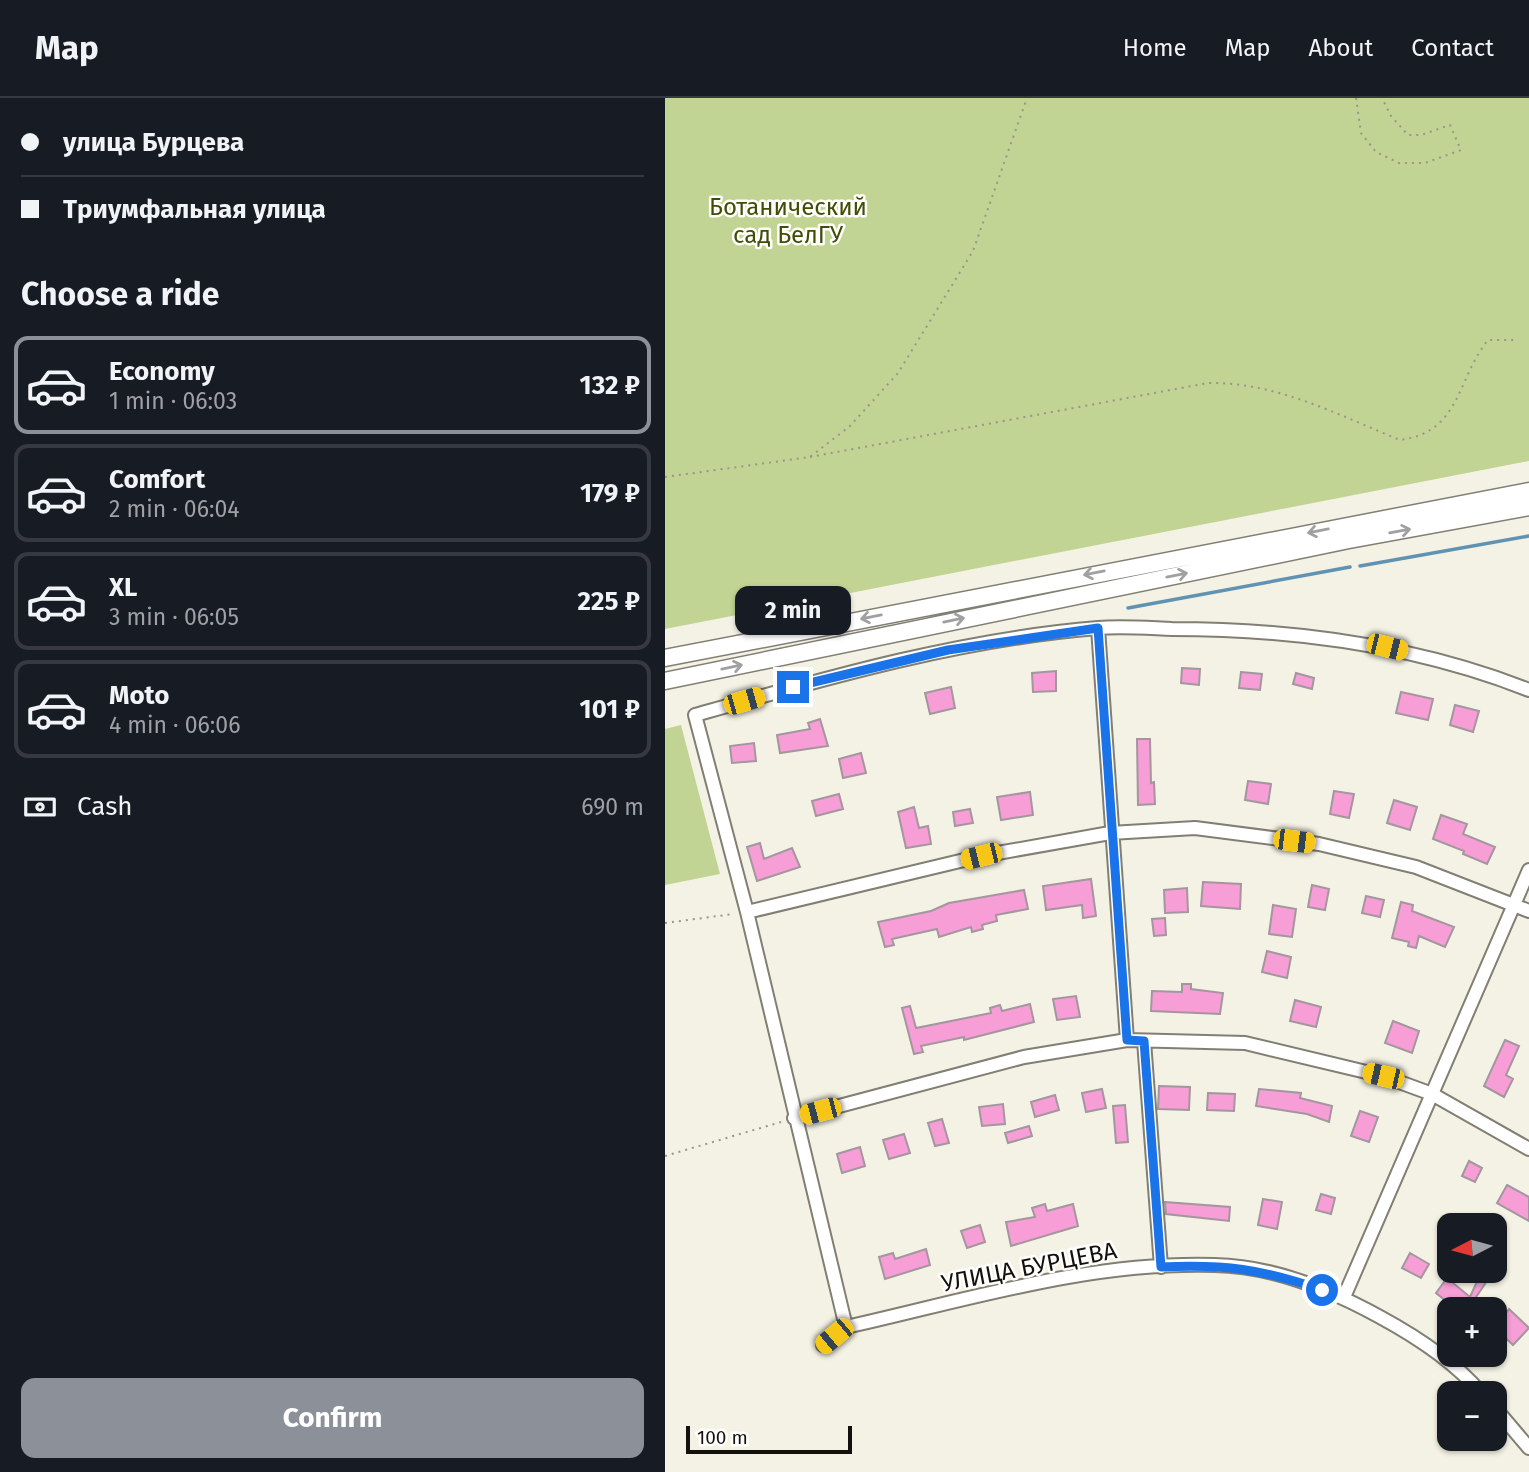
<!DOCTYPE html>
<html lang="en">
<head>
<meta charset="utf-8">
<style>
	:root { --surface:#171b24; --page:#20242c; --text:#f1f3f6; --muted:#9ea1a6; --line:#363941; --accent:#8c9099 }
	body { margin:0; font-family:"Fira Sans",sans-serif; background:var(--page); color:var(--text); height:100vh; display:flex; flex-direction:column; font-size:26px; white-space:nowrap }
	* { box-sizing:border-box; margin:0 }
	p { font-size:23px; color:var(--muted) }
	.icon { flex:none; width:38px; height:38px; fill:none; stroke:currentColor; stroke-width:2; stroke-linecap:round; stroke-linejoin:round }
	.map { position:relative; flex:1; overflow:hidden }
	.details { display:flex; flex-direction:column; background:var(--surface); width:665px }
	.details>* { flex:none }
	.guide { display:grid; align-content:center; height:154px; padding:0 21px; background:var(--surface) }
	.needle { width:46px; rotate:264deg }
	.buttons { position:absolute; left:772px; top:1115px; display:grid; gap:14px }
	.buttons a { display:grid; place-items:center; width:70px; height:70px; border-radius:14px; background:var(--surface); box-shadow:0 2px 5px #0004; font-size:35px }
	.scale { position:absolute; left:21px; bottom:18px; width:166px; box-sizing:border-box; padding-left:7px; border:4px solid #12110d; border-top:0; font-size:19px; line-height:24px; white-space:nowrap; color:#12110d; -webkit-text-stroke:5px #fffefc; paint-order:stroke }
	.end { position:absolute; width:32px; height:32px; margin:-16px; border:9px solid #1a73e8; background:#fff; box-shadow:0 0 0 4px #fff }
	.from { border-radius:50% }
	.bubble { position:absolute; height:49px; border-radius:14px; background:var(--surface); box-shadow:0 2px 5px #0004; font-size:23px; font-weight:700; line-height:49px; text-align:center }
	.car { position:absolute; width:21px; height:42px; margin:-21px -10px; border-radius:9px; box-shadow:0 0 5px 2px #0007; background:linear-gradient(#f5c518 24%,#345 0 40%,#f5c518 0 76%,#345 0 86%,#f5c518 0) }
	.guide b { display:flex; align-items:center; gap:24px; height:66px; font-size:26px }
	.guide b+b { border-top:2px solid var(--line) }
	.guide i { width:18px; height:18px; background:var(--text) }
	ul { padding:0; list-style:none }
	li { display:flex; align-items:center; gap:21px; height:98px; margin:0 14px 10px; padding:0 7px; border:4px solid var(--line); border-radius:14px }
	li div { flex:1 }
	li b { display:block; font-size:26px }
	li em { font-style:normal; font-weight:700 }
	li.current { border-color:var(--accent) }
	li>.icon { width:63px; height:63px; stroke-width:1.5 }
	h2 { padding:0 21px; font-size:32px; line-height:84px }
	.pay { display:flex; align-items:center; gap:18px; height:77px; padding:0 21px; font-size:26px }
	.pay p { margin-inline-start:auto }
	.primary-button { display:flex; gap:14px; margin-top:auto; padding:14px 21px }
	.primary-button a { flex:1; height:80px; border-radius:14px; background:var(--accent); color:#fff; font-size:28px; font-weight:700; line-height:80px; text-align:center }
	header { display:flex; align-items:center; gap:42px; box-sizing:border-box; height:98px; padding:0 35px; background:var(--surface); border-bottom:2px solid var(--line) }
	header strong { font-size:33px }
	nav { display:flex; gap:38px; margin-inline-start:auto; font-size:24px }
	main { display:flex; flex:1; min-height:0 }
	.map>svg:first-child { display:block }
	.green { fill:#c1d493 }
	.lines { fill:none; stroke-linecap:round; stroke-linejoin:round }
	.stream { stroke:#6092b2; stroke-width:3.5 }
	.building { fill:#f69ed5; stroke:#a3969e; stroke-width:2 }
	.minor-casing { stroke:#817f73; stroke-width:16 }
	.major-casing { stroke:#817f73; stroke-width:19 }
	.path { stroke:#97968c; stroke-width:2; stroke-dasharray:2 5; stroke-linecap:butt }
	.minor { stroke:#fff; stroke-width:12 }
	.major { stroke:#fff; stroke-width:16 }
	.oneway { stroke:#a0a09e }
	.route { stroke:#1a73e8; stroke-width:9 }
	.labels { text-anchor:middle; stroke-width:5; stroke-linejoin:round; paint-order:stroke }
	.park-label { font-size:24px; fill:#3f4e05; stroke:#fffefc }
	.street-label { font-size:24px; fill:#12110d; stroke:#fffefc }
</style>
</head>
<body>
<header>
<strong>Map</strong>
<nav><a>Home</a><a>Map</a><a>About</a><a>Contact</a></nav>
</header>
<main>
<section class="details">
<div class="guide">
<b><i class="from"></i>улица Бурцева</b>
<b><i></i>Триумфальная улица</b>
</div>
<h2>Choose a ride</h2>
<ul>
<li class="current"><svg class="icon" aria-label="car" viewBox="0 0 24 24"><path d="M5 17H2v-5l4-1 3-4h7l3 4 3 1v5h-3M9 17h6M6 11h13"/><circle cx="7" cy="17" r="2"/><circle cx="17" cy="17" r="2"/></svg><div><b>Economy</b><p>1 min · 06:03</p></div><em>132 ₽</em></li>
<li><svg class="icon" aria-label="car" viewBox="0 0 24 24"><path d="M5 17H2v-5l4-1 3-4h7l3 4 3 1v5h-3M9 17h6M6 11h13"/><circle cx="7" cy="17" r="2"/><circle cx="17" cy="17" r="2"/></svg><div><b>Comfort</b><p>2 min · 06:04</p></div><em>179 ₽</em></li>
<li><svg class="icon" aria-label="car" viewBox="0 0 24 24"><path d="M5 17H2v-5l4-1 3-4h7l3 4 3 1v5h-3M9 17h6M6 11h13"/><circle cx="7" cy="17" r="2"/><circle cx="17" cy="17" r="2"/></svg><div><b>XL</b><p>3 min · 06:05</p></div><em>225 ₽</em></li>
<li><svg class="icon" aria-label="car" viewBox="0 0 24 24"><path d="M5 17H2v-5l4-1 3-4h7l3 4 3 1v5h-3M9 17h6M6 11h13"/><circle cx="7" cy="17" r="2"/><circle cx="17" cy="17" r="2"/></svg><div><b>Moto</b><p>4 min · 06:06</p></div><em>101 ₽</em></li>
</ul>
<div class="pay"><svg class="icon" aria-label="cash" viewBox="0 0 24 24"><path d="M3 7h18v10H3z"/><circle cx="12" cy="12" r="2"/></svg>Cash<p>690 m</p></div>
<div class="primary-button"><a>Confirm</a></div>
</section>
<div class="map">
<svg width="864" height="1374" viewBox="0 0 864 1374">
	<rect width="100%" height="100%" fill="#f4f2e4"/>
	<path class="green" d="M0,0H864V363L0,531Z
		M16,627L55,776L0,787V631Z"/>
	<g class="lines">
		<path class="stream" d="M695,468L864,438
			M463,510L685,469"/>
	</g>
	<path class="building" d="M517,570L535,571L534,587L516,585Z
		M391,573V593L368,594L367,575Z
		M576,574L597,576L595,592L574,590Z
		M631,575L649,580L647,591L628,586Z
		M286,589L290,610L265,616L260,595Z
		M736,594L768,601L763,622L731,615Z
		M790,607L814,613L808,634L785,627Z
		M155,621L163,648L115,655L112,637L145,631L143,625Z
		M472,641H485L486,685L489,684L490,706L473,707Z
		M89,645L91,663L67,665L65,648Z
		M196,655L201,675L178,680L174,661Z
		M583,683L606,686L603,706L580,702Z
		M669,693L689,696L684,720L665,716Z
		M365,694L368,717L336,722L332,699Z
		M174,696L178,711L151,718L147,703Z
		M729,702L752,709L745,732L722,725Z
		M249,709L254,730L263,728L266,746L241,750L233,714Z
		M305,711L308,725L290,728L288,714Z
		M776,717L802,726L798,736L830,749L822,766L798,756L799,753L768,741Z
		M95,745L99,761L127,750L135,769L92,783L82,749Z
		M426,781L431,818L418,820L417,807L381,812L378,788Z
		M538,784L576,786L575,811L536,808Z
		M647,787L664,791L660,812L643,809Z
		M522,790L523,814L500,815L499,792Z
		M359,792L363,811L331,817L332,823L317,827L318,831L307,834L306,829L274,839L272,831L227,841L229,847L220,849L213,824L266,813L284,805Z
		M701,798L719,802L715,819L697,815Z
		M736,804L748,807L747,813L789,829L780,849L754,838L751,850L743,848L744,844L727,840Z
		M608,807L631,811L627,839L604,836Z
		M500,820L501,837L489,838L487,821Z
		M602,853L626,859L622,880L597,874Z
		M517,886H526V891L558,895L555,916L486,913L487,893L517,894Z
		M411,898L415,919L392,922L388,901Z
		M630,902L656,909L651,929L625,923Z
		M365,906L369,924L299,942V939L256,948L258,954L249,956L237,910L245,908L251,930L326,915L325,910L335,907L337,913Z
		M728,923L754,933L747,955L720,945Z
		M840,942L854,948L841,977L848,981L839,999L819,988Z
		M494,988L525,989L524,1012L493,1011Z
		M437,991L441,1010L421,1014L417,995Z
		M594,991L636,995L635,1000L667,1008L664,1024L642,1016L591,1008Z
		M543,995L570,996L569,1013L542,1012Z
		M390,997L394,1012L370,1019L366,1004Z
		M338,1006L340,1026L317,1028L314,1009Z
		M460,1007L463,1044L451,1045L448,1008Z
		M695,1013L713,1019L704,1044L686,1038Z
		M277,1021L284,1045L270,1048L263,1025Z
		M364,1028L367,1038L343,1045L340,1035Z
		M239,1036L245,1055L224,1061L218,1042Z
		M195,1049L200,1068L177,1075L172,1056Z
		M804,1063L817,1070L810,1084L797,1078Z
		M842,1087L864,1099V1123L832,1105Z
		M656,1096L670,1100L666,1116L651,1112Z
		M598,1101L617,1104L612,1131L593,1127Z
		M500,1104L565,1109L564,1123L501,1116Z
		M380,1106L382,1113L408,1106L413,1128L346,1148L341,1124L370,1119L367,1110Z
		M315,1127L320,1144L302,1150L296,1133Z
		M261,1151L265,1167L220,1181L214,1159L228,1155L230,1161Z
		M745,1155L764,1166L756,1180L737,1170Z
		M814,1179L822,1183L803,1211H791L771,1195L782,1180L805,1199Z
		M844,1211L864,1230L848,1247L830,1230Z"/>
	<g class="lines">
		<defs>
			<path id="minor" d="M433,530L462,942
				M82,814L316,758L445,735L530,730L654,746L751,769L864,813
				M479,943L496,1169
				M129,1020L359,959L462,942L580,945L718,978L767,996L864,1051
				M679,1199L864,772
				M181,1229L82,814L30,617C161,580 296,541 433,530C457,528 482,530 507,531C629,531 750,547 864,592
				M158,1247L181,1229C302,1202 425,1163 550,1167C607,1168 666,1192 715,1219C752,1239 789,1263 816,1295
				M830,1310L864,1350"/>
			<path id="major" d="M0,560L864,393
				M0,583L684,442L864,409"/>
		</defs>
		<use href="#minor" class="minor-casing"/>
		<use href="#major" class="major-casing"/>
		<path class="path" d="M691,0L696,35L711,54L734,65H760L796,52L785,27L756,37H743L726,18L717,0
			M145,359L543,285C612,284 673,317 735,342C796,334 791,282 823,242H849
			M0,379L145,359L185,328L233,275L308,153L362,0
			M0,825L68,816
			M0,1058L116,1024"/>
		<use href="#minor" class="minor"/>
		<use href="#major" class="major"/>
	</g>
	<defs><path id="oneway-shaft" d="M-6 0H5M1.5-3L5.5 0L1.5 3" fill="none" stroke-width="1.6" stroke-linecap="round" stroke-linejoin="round" transform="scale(1.75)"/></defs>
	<g class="oneway">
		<use href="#oneway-shaft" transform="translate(653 433) rotate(169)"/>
		<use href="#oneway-shaft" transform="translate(735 433) rotate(-10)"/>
		<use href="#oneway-shaft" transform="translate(429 475) rotate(169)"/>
		<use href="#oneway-shaft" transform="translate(512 477) rotate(-11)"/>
		<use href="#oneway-shaft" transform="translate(206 519) rotate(169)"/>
		<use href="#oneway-shaft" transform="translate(289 522) rotate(-12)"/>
		<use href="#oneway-shaft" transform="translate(67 569) rotate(-12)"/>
	</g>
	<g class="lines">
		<path class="route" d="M128,589L283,552L433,530L462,942L479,943L496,1169C560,1166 596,1171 657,1192"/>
	</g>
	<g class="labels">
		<g class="park-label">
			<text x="123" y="117">Ботанический<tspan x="123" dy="28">сад БелГУ</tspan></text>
		</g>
		<g class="street-label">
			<text transform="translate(364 1169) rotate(-11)" y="8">УЛИЦА БУРЦЕВА</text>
		</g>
	</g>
</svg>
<div class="buttons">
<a><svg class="needle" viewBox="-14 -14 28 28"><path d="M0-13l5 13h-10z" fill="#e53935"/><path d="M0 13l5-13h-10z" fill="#9ea1a6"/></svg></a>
<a>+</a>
<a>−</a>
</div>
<div class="scale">100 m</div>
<i class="end from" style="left:657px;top:1192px"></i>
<i class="end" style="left:128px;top:589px"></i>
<div class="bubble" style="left:70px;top:488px;width:116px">2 min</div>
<i class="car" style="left:722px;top:549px;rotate:104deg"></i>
<i class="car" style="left:79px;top:603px;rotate:74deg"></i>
<i class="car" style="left:629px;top:743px;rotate:97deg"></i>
<i class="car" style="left:316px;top:758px;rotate:256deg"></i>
<i class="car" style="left:718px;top:978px;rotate:283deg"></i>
<i class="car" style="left:155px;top:1013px;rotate:255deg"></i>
<i class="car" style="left:169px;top:1238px;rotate:230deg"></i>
</div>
</main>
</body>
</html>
